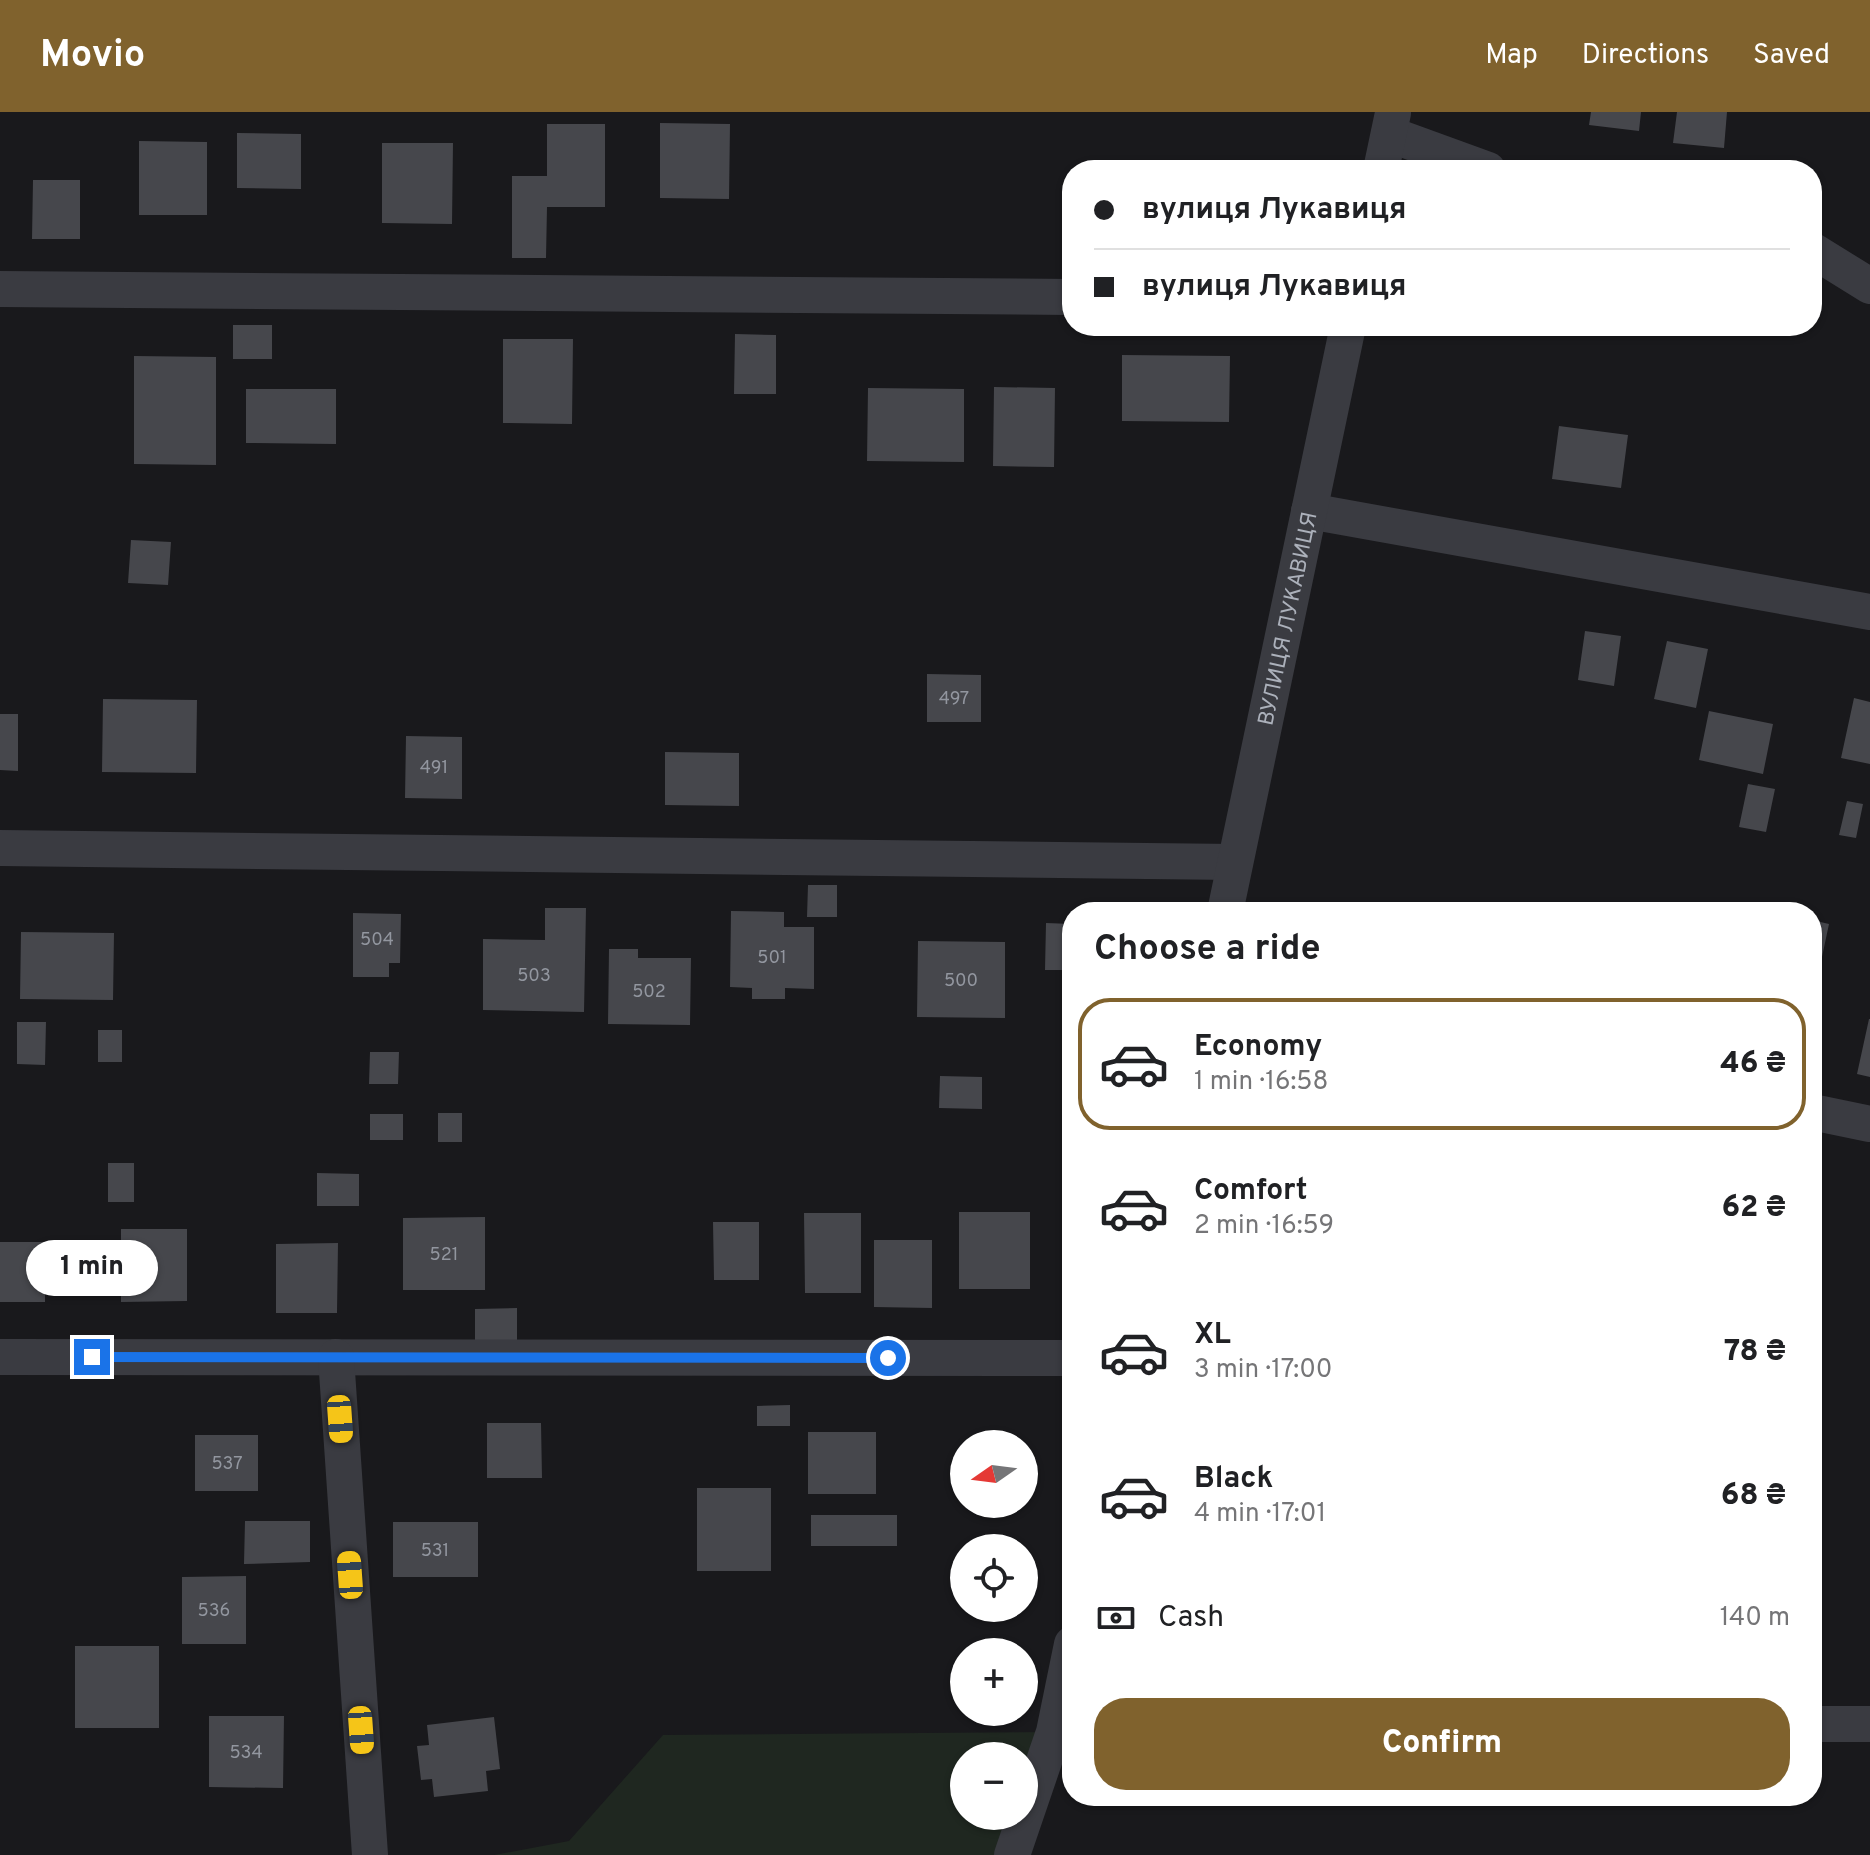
<!DOCTYPE html>
<html lang="en">
<head>
<meta charset="utf-8">
<style>
	:root { --surface:#fff; --page:#f6f6f6; --text:#202124; --muted:#757577; --line:#e0e0e0; --accent:#80622d }
	body { margin:0; font-family:Overpass,sans-serif; background:var(--page); color:var(--text); height:100vh; display:flex; flex-direction:column; font-size:30px; white-space:nowrap }
	* { box-sizing:border-box; margin:0 }
	p { font-size:26px; color:var(--muted) }
	.icon { flex:none; width:44px; height:44px; fill:none; stroke:currentColor; stroke-width:2; stroke-linecap:round; stroke-linejoin:round }
	.map { position:relative; flex:1; overflow:hidden }
	.details { position:absolute; left:1062px; top:790px; width:760px; height:904px; display:flex; flex-direction:column; background:var(--surface); border-radius:32px; box-shadow:0 2px 6px #0004 }
	.details>* { flex:none }
	.hud { position:absolute; left:1062px; top:48px; width:760px; height:176px; border-radius:32px; box-shadow:0 2px 6px #0004; display:grid; align-content:center; height:176px; padding:0 32px; background:var(--surface) }
	.needle { width:52px; rotate:256deg }
	.fabs { position:absolute; left:950px; top:1318px; display:grid; gap:16px }
	.fabs a { display:grid; place-items:center; width:88px; height:88px; border-radius:50%; background:var(--surface); box-shadow:0 2px 6px #0004; font-size:40px }
	.end { position:absolute; width:36px; height:36px; margin:-18px; border:10px solid #1a73e8; background:#fff; box-shadow:0 0 0 4px #fff }
	.from { border-radius:50% }
	.bubble { position:absolute; height:56px; border-radius:28px; background:var(--surface); box-shadow:0 2px 6px #0004; font-size:26px; font-weight:800; line-height:56px; text-align:center }
	.car { position:absolute; width:24px; height:48px; margin:-24px -12px; border-radius:10px; box-shadow:0 0 6px 2px #0007; background:linear-gradient(#f5c518 24%,#345 0 40%,#f5c518 0 76%,#345 0 86%,#f5c518 0) }
	.hud b { display:flex; align-items:center; gap:28px; height:76px; font-size:30px }
	.hud b+b { border-top:2px solid var(--line) }
	.hud i { width:20px; height:20px; background:var(--text) }
	ul { padding:0; list-style:none }
	li { display:flex; align-items:center; gap:24px; height:132px; margin:0 16px 12px; padding:0 16px; border:4px solid transparent; border-radius:32px }
	li div { flex:1 }
	li b { display:block; font-size:30px }
	li em { font-style:normal; font-weight:800 }
	li.active { border-color:var(--accent) }
	li>.icon { width:72px; height:72px; stroke-width:1.5 }
	h2 { padding:0 32px; font-size:36px; line-height:96px }
	.pay { display:flex; align-items:center; gap:20px; height:88px; padding:0 32px; font-size:30px }
	.pay p { margin-inline-start:auto }
	.button { display:flex; gap:16px; margin-top:auto; padding:16px 32px }
	.button a { flex:1; height:92px; border-radius:32px; background:var(--accent); color:#fff; font-size:32px; font-weight:800; line-height:92px; text-align:center }
	header { display:flex; align-items:center; gap:48px; box-sizing:border-box; height:112px; padding:0 40px; background:var(--accent); color:#fff }
	header strong { font-size:38px }
	nav { display:flex; gap:44px; margin-inline-start:auto; font-size:28px }
	.map>svg:first-child { display:block }
	.green { fill:#1f2720; fill-rule:evenodd }
	.building { fill:#46474c }
	.lines { fill:none; stroke-linecap:round; stroke-linejoin:round }
	.minor { stroke:#3a3b41; stroke-width:36 }
	.route { stroke:#1a73e8; stroke-width:10 }
	.labels { text-anchor:middle; stroke-width:6; stroke-linejoin:round; paint-order:stroke }
	.number-label { font-size:18px; fill:#92969f }
	.street-label { font-size:22px; fill:#acb1bb; stroke:#141417 }
</style>
</head>
<body>
<header>
<strong>Movio</strong>
<nav><a>Map</a><a>Directions</a><a>Saved</a></nav>
</header>
<div class="map">
<svg width="1870" height="1743" viewBox="0 0 1870 1743">
	<rect width="100%" height="100%" fill="#19191c"/>
	<path class="green" d="M1054,1620L1012,1743H494L569,1729L663,1623ZM964,1644H1024V1704H964Z"/>
	<path class="building" d="M1591,0H1641L1639,19L1589,13Z
		M1677,0H1727L1724,36L1673,31Z
		M660,11L730,12L729,87L660,86Z
		M547,12H605V95H547L546,146H512V64H547Z
		M237,21L301,22V77L237,76Z
		M139,29L207,30V103H139Z
		M382,31H453L452,112L382,111Z
		M33,68H80V127H32Z
		M233,213H272V247H233Z
		M735,222L776,223V282H734Z
		M503,227H573L572,312L503,311Z
		M1122,243L1230,244L1229,310L1122,309Z
		M134,244L216,245V353L134,352Z
		M994,275L1055,276L1054,355L993,354Z
		M868,276L964,277V350L867,349Z
		M246,277H336V332L246,331Z
		M1559,314L1628,323L1621,376L1552,367Z
		M131,428L171,430L168,473L128,471Z
		M1585,519L1621,524L1614,574L1578,568Z
		M1667,529L1708,537L1696,596L1654,587Z
		M927,562L981,563V610H927Z
		M1854,586L1870,590V652L1841,646Z
		M103,587L197,588L196,661L102,660Z
		M1709,599L1773,612L1763,662L1699,648Z
		M0,602H18V659L0,658Z
		M406,624L462,625V687L405,686Z
		M665,640L739,641V694L665,693Z
		M1748,672L1775,677L1766,720L1739,715Z
		M1847,689L1863,692L1856,726L1839,723Z
		M808,773H837V805H807Z
		M545,796H586L584,900L483,898V827L545,828Z
		M731,799L784,800V815H814V877L785,876V887H752V876L730,875Z
		M353,801L401,802L400,851H389V865H353Z
		M1812,808L1829,812L1819,859L1812,858Z
		M1046,811L1072,812V858H1045Z
		M21,820L114,821L113,888L20,887Z
		M918,829L1005,830V906L917,905Z
		M609,837H638V846H691L690,913L608,912Z
		M1869,907H1870V965L1857,962Z
		M17,910H46L45,953L17,952Z
		M98,918H122V950H98Z
		M370,940H399L398,972H369Z
		M940,964L982,965V997L939,996Z
		M438,1001H462V1030H438Z
		M370,1002H403V1028H370Z
		M108,1051H134V1090H108Z
		M317,1061L359,1062V1094H317Z
		M959,1100H1030V1177H959Z
		M804,1101H861V1181H805Z
		M485,1105V1178H403V1106Z
		M713,1110H759V1168H714Z
		M121,1117H187V1189L121,1190Z
		M874,1128H932V1196L874,1195Z
		M0,1130H45V1190H0Z
		M338,1131L337,1201H276V1132Z
		M517,1196V1230H475V1197Z
		M790,1293V1314H757V1294Z
		M487,1311H541L542,1366H487Z
		M808,1320H876V1382H808Z
		M195,1323H258V1379H195Z
		M697,1376H771V1459H697Z
		M811,1403H897V1434H811Z
		M245,1409H310V1450L244,1452Z
		M393,1410H478V1465H393Z
		M246,1464V1532H182V1465Z
		M75,1534H159V1616H75Z
		M209,1604H284L283,1676L209,1675Z
		M494,1605L500,1657L486,1659L488,1679L434,1685L432,1667L421,1668L417,1634L429,1633L427,1613Z"/>
	<g class="lines">
		<g class="minor">
			<path d="M1389,22L1488,58"/>
			<path d="M1381,58L1393,1"/>
			<path d="M1812,138L1870,174"/>
			<path d="M0,177L1072,185"/>
			<path d="M1309,399L1870,500"/>
			<path d="M0,736L1235,750"/>
			<path id="s1" d="M1225,800L1348,214"/>
			<path d="M1812,1000L1870,1012"/>
			<path d="M0,1245L1072,1246"/>
			<path d="M336,1245L370,1743"/>
			<path d="M1812,1612H1870"/>
			<path d="M1012,1743L1054,1620L1072,1532"/>
		</g>
	</g>
	<g class="lines">
		<path class="route" d="M92,1245L888,1246"/>
	</g>
	<g class="labels">
		<g class="number-label">
			<text x="954" y="592">497</text>
			<text x="434" y="661">491</text>
			<text x="377" y="833">504</text>
			<text x="772" y="851">501</text>
			<text x="534" y="869">503</text>
			<text x="961" y="874">500</text>
			<text x="649" y="885">502</text>
			<text x="444" y="1148">521</text>
			<text x="227" y="1357">537</text>
			<text x="435" y="1444">531</text>
			<text x="214" y="1504">536</text>
			<text x="246" y="1646">534</text>
		</g>
		<g class="street-label">
			<text dy="8" stroke="none"><textPath href="#s1" startOffset="300">ВУЛИЦЯ ЛУКАВИЦЯ</textPath></text>
		</g>
	</g>
</svg>
<div class="fabs">
<a><svg class="needle" viewBox="-14 -14 28 28"><path d="M0-13l5 13h-10z" fill="#e53935"/><path d="M0 13l5-13h-10z" fill="#757577"/></svg></a>
<a><svg class="icon" aria-label="locate" viewBox="0 0 24 24"><circle cx="12" cy="12" r="6"/><path d="M12 2v4M12 18v4M2 12h4M18 12h4"/></svg></a>
<a>+</a>
<a>−</a>
</div>
<i class="end from" style="left:888px;top:1246px"></i>
<i class="end" style="left:92px;top:1245px"></i>
<div class="bubble" style="left:26px;top:1128px;width:132px">1 min</div>
<i class="car" style="left:340px;top:1307px;rotate:176deg"></i>
<i class="car" style="left:350px;top:1463px;rotate:356deg"></i>
<i class="car" style="left:361px;top:1618px;rotate:176deg"></i>
<div class="hud">
<b><i class="from"></i>вулиця Лукавиця</b>
<b><i></i>вулиця Лукавиця</b>
</div>
<section class="details">
<h2>Choose a ride</h2>
<ul>
<li class="active"><svg class="icon" aria-label="car" viewBox="0 0 24 24"><path d="M5 17H2v-5l4-1 3-4h7l3 4 3 1v5h-3M9 17h6M6 11h13"/><circle cx="7" cy="17" r="2"/><circle cx="17" cy="17" r="2"/></svg><div><b>Economy</b><p>1 min · 16:58</p></div><em>46 ₴</em></li>
<li><svg class="icon" aria-label="car" viewBox="0 0 24 24"><path d="M5 17H2v-5l4-1 3-4h7l3 4 3 1v5h-3M9 17h6M6 11h13"/><circle cx="7" cy="17" r="2"/><circle cx="17" cy="17" r="2"/></svg><div><b>Comfort</b><p>2 min · 16:59</p></div><em>62 ₴</em></li>
<li><svg class="icon" aria-label="car" viewBox="0 0 24 24"><path d="M5 17H2v-5l4-1 3-4h7l3 4 3 1v5h-3M9 17h6M6 11h13"/><circle cx="7" cy="17" r="2"/><circle cx="17" cy="17" r="2"/></svg><div><b>XL</b><p>3 min · 17:00</p></div><em>78 ₴</em></li>
<li><svg class="icon" aria-label="car" viewBox="0 0 24 24"><path d="M5 17H2v-5l4-1 3-4h7l3 4 3 1v5h-3M9 17h6M6 11h13"/><circle cx="7" cy="17" r="2"/><circle cx="17" cy="17" r="2"/></svg><div><b>Black</b><p>4 min · 17:01</p></div><em>68 ₴</em></li>
</ul>
<div class="pay"><svg class="icon" aria-label="cash" viewBox="0 0 24 24"><path d="M3 7h18v10H3z"/><circle cx="12" cy="12" r="2"/></svg>Cash<p>140 m</p></div>
<div class="button"><a>Confirm</a></div>
</section>
</div>
</body>
</html>
